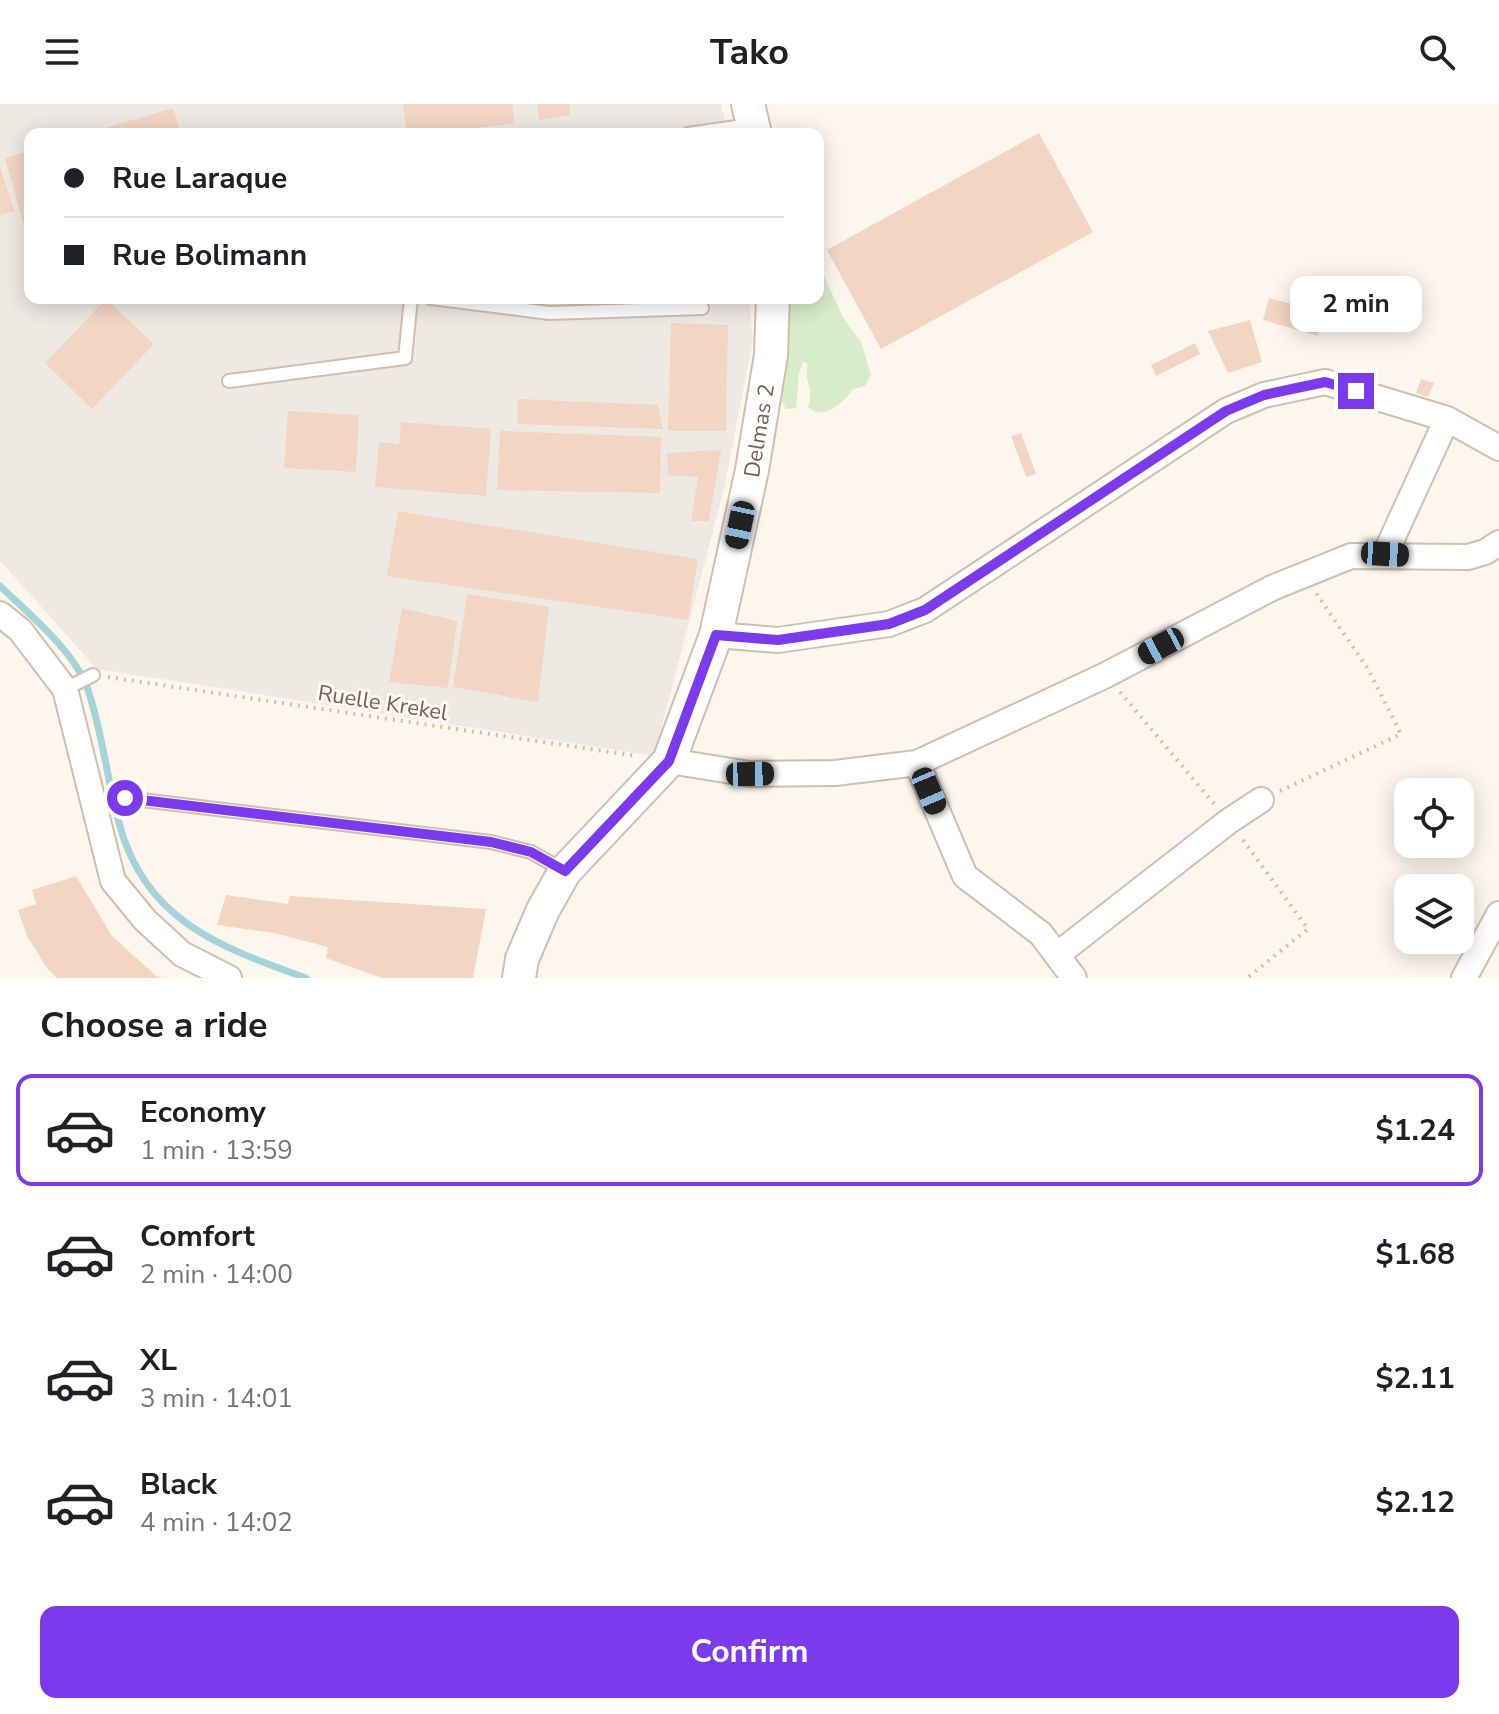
<!DOCTYPE html>
<html lang="en">
<head>
<meta charset="utf-8">
<style>
	:root { --surface:#fff; --page:#f6f6f6; --text:#202124; --muted:#757577; --line:#e0e0e0; --accent:#7c3aed }
	body { margin:0; font-family:"Nunito Sans",sans-serif; background:var(--page); color:var(--text); height:100vh; display:flex; flex-direction:column; font-size:30px; white-space:nowrap }
	* { box-sizing:border-box; margin:0 }
	p { font-size:26px; color:var(--muted) }
	.icon { flex:none; width:44px; height:44px; fill:none; stroke:currentColor; stroke-width:2; stroke-linecap:round; stroke-linejoin:round }
	.map { position:relative; height:874px; overflow:hidden }
	.panel { display:flex; flex-direction:column; background:var(--surface); flex:1 }
	.panel>* { flex:none }
	.top-card { position:absolute; left:24px; top:24px; width:800px; height:176px; border-radius:16px; box-shadow:0 4px 20px #0003; display:grid; align-content:center; height:176px; padding:0 40px; background:var(--surface) }
	.tools { position:absolute; left:1394px; top:674px; display:grid; gap:16px }
	.tools a { display:grid; place-items:center; width:80px; height:80px; border-radius:16px; background:var(--surface); box-shadow:0 4px 20px #0003; font-size:40px }
	.end { position:absolute; width:36px; height:36px; margin:-18px; border:10px solid #7c3aed; background:#fff; box-shadow:0 0 0 4px #fff }
	.from { border-radius:50% }
	.bubble { position:absolute; height:56px; border-radius:16px; background:var(--surface); box-shadow:0 4px 20px #0003; font-size:26px; font-weight:700; line-height:56px; text-align:center }
	.car { position:absolute; width:24px; height:48px; margin:-24px -12px; border-radius:10px; box-shadow:0 0 6px 2px #0007; background:linear-gradient(#222 24%,#8ab4d8 0 40%,#222 0 76%,#8ab4d8 0 86%,#222 0) }
	.top-card b { display:flex; align-items:center; gap:28px; height:76px; font-size:30px }
	.top-card b+b { border-top:2px solid var(--line) }
	.top-card i { width:20px; height:20px; background:var(--text) }
	ul { padding:0; list-style:none }
	li { display:flex; align-items:center; gap:24px; height:112px; margin:0 16px 12px; padding:0 24px; border:4px solid transparent; border-radius:16px }
	li div { flex:1 }
	li b { display:block; font-size:30px }
	li em { font-style:normal; font-weight:700 }
	li.current { border-color:var(--accent) }
	li>.icon { width:72px; height:72px; stroke-width:1.5 }
	h2 { padding:0 40px; font-size:36px; line-height:96px }
	.primary-button { display:flex; gap:16px; margin-top:auto; padding:16px 40px }
	.primary-button a { flex:1; height:92px; border-radius:16px; background:var(--accent); color:#fff; font-size:32px; font-weight:700; line-height:92px; text-align:center }
	header { display:flex; justify-content:space-between; align-items:center; height:104px; padding:0 40px; background:var(--surface); font-size:36px; font-weight:700 }
	.map>svg:first-child { display:block }
	.industrial { fill:#efe9e4 }
	.green { fill:#d8ecc9 }
	.lines { fill:none; stroke-linecap:round; stroke-linejoin:round }
	.stream { stroke:#a5d3da; stroke-width:7 }
	.building { fill:#f3d5c3 }
	.service-casing { stroke:#d1beb0; stroke-width:16 }
	.minor-casing { stroke:#d1beb0; stroke-width:28 }
	.tertiary-casing { stroke:#d1beb0; stroke-width:36 }
	.path { stroke:#d9b8a5; stroke-width:4; stroke-dasharray:2 6; stroke-linecap:butt }
	.service { stroke:#fff; stroke-width:12 }
	.minor { stroke:#fff; stroke-width:24 }
	.tertiary { stroke:#fff; stroke-width:32 }
	.route { stroke:#7c3aed; stroke-width:10 }
	.labels { text-anchor:middle; stroke-width:6; stroke-linejoin:round; paint-order:stroke }
	.street-label { font-size:22px; fill:#7a5c4d; stroke:#fffaf3 }
</style>
</head>
<body>
<header><svg class="icon" aria-label="menu" viewBox="0 0 24 24"><path d="M4 6h16M4 12h16M4 18h16"/></svg>Tako<svg class="icon" aria-label="search" viewBox="0 0 24 24"><circle cx="10" cy="10" r="6"/><path d="M15 15l6 6"/></svg></header>
<div class="map">
<svg width="1499" height="874" viewBox="0 0 1499 874">
	<rect width="100%" height="100%" fill="#fdf6ec"/>
	<path class="industrial" d="M0,0H721L728,30H30V194H749L753,236L724,385L654,652L97,565L0,457Z"/>
	<path class="green" d="M818,165L821,166L844,215L861,238L871,271L865,282L853,285C844,298 823,318 808,303C815,284 803,278 808,260L803,258L799,269L796,304L786,305L780,293L788,244L782,221L783,194H818Z"/>
	<g class="lines">
		<path class="stream" d="M0,482C28,509 73,546 87,583C102,626 107,675 119,719C145,817 220,843 306,874"/>
	</g>
	<path class="building" d="M403,0H512L515,19L429,30H407Z
		M537,0H569L570,11L539,16Z
		M173,4L181,30H89V29Z
		M1039,29L1093,128L881,245L827,146Z
		M30,47V123L25,125L5,54Z
		M0,63L14,107L0,111Z
		M1269,194L1323,208L1318,232L1263,216Z
		M106,195L154,240L92,305L45,259Z
		M1250,216L1262,258L1228,269L1208,227Z
		M671,219L728,221L726,327H668Z
		M1195,239L1200,250L1156,272L1151,261Z
		M1421,275L1434,279L1428,293L1416,289Z
		M518,295L658,301L663,325L517,320Z
		M288,307L359,311L356,368L284,364Z
		M401,318L491,325L486,392L375,383L379,338L399,340Z
		M500,327L661,333L660,389L497,386Z
		M1021,329L1036,370L1026,373L1011,332Z
		M721,346L709,417H691L698,373L668,371L667,349Z
		M398,407L698,455L688,516L387,472Z
		M467,490L549,503L538,598L453,583Z
		M402,504L457,517L448,584L389,578Z
		M76,772L112,832L155,871L162,874H57L47,864L27,832L18,806L36,800L32,786Z
		M226,791L288,800L290,792L486,805L473,874H382L326,854L328,843L274,829L217,821Z"/>
	<g class="lines">
		<defs>
			<path id="service" d="M688,30L750,21
				M431,194L549,209L702,204
				M229,277L405,254L411,194
				M65,585L93,571
				M94,702L125,694L491,738L531,748L563,766"/>
			<path id="minor" d="M1385,450L1447,315
				M0,510L20,526L65,585L113,777L145,816L182,850L229,874
				M716,531L778,536L889,520L925,506L1226,307L1264,291L1325,278L1447,315L1499,344
				M669,657L750,670L835,669L917,659L1106,571L1272,484L1351,452L1468,453L1485,448L1499,439
				M917,659L965,772L1041,830L1074,874
				M1058,850L1229,717L1261,696
				M1464,874L1499,810"/>
			<g id="tertiary">
				<path d="M748,0L755,30"/>
				<path id="s1" d="M519,874L522,855L543,806L565,767L669,657L716,531L752,366L771,251L773,194"/>
			</g>
		</defs>
		<use href="#service" class="service-casing"/>
		<use href="#minor" class="minor-casing"/>
		<use href="#tertiary" class="tertiary-casing"/>
		<path class="path" d="M108,573L637,652
			M1120,588L1215,701
			M1280,687L1401,630L1368,565L1316,489
			M1243,736L1308,825L1247,874"/>
		<use href="#service" class="service"/>
		<use href="#minor" class="minor"/>
		<use href="#tertiary" class="tertiary"/>
	</g>
	<g class="lines">
		<path class="route" d="M125,694L491,738L531,748L565,767L669,657L716,531L778,536L889,520L925,506L1226,307L1264,291L1325,278L1356,287"/>
	</g>
	<g class="labels">
		<g class="street-label">
			<text dy="8" stroke="none"><textPath href="#s1" startOffset="612">Delmas 2</textPath></text>
			<text transform="translate(383 598) rotate(9)" y="8">Ruelle Krekel</text>
		</g>
	</g>
</svg>
<div class="tools">
<a><svg class="icon" aria-label="locate" viewBox="0 0 24 24"><circle cx="12" cy="12" r="6"/><path d="M12 2v4M12 18v4M2 12h4M18 12h4"/></svg></a>
<a><svg class="icon" aria-label="layers" viewBox="0 0 24 24"><path d="M12 4l9 5-9 5-9-5zM3 14l9 5 9-5"/></svg></a>
</div>
<i class="end from" style="left:125px;top:694px"></i>
<i class="end" style="left:1356px;top:287px"></i>
<div class="bubble" style="left:1290px;top:172px;width:132px">2 min</div>
<i class="car" style="left:740px;top:421px;rotate:192deg"></i>
<i class="car" style="left:1385px;top:450px;rotate:93deg"></i>
<i class="car" style="left:1161px;top:542px;rotate:242deg"></i>
<i class="car" style="left:750px;top:670px;rotate:89deg"></i>
<i class="car" style="left:929px;top:687px;rotate:157deg"></i>
<div class="top-card">
<b><i class="from"></i>Rue Laraque</b>
<b><i></i>Rue Bolimann</b>
</div>
</div>
<section class="panel">
<h2>Choose a ride</h2>
<ul>
<li class="current"><svg class="icon" aria-label="car" viewBox="0 0 24 24"><path d="M5 17H2v-5l4-1 3-4h7l3 4 3 1v5h-3M9 17h6M6 11h13"/><circle cx="7" cy="17" r="2"/><circle cx="17" cy="17" r="2"/></svg><div><b>Economy</b><p>1 min · 13:59</p></div><em>$1.24</em></li>
<li><svg class="icon" aria-label="car" viewBox="0 0 24 24"><path d="M5 17H2v-5l4-1 3-4h7l3 4 3 1v5h-3M9 17h6M6 11h13"/><circle cx="7" cy="17" r="2"/><circle cx="17" cy="17" r="2"/></svg><div><b>Comfort</b><p>2 min · 14:00</p></div><em>$1.68</em></li>
<li><svg class="icon" aria-label="car" viewBox="0 0 24 24"><path d="M5 17H2v-5l4-1 3-4h7l3 4 3 1v5h-3M9 17h6M6 11h13"/><circle cx="7" cy="17" r="2"/><circle cx="17" cy="17" r="2"/></svg><div><b>XL</b><p>3 min · 14:01</p></div><em>$2.11</em></li>
<li><svg class="icon" aria-label="car" viewBox="0 0 24 24"><path d="M5 17H2v-5l4-1 3-4h7l3 4 3 1v5h-3M9 17h6M6 11h13"/><circle cx="7" cy="17" r="2"/><circle cx="17" cy="17" r="2"/></svg><div><b>Black</b><p>4 min · 14:02</p></div><em>$2.12</em></li>
</ul>
<div class="primary-button"><a>Confirm</a></div>
</section>
</body>
</html>
